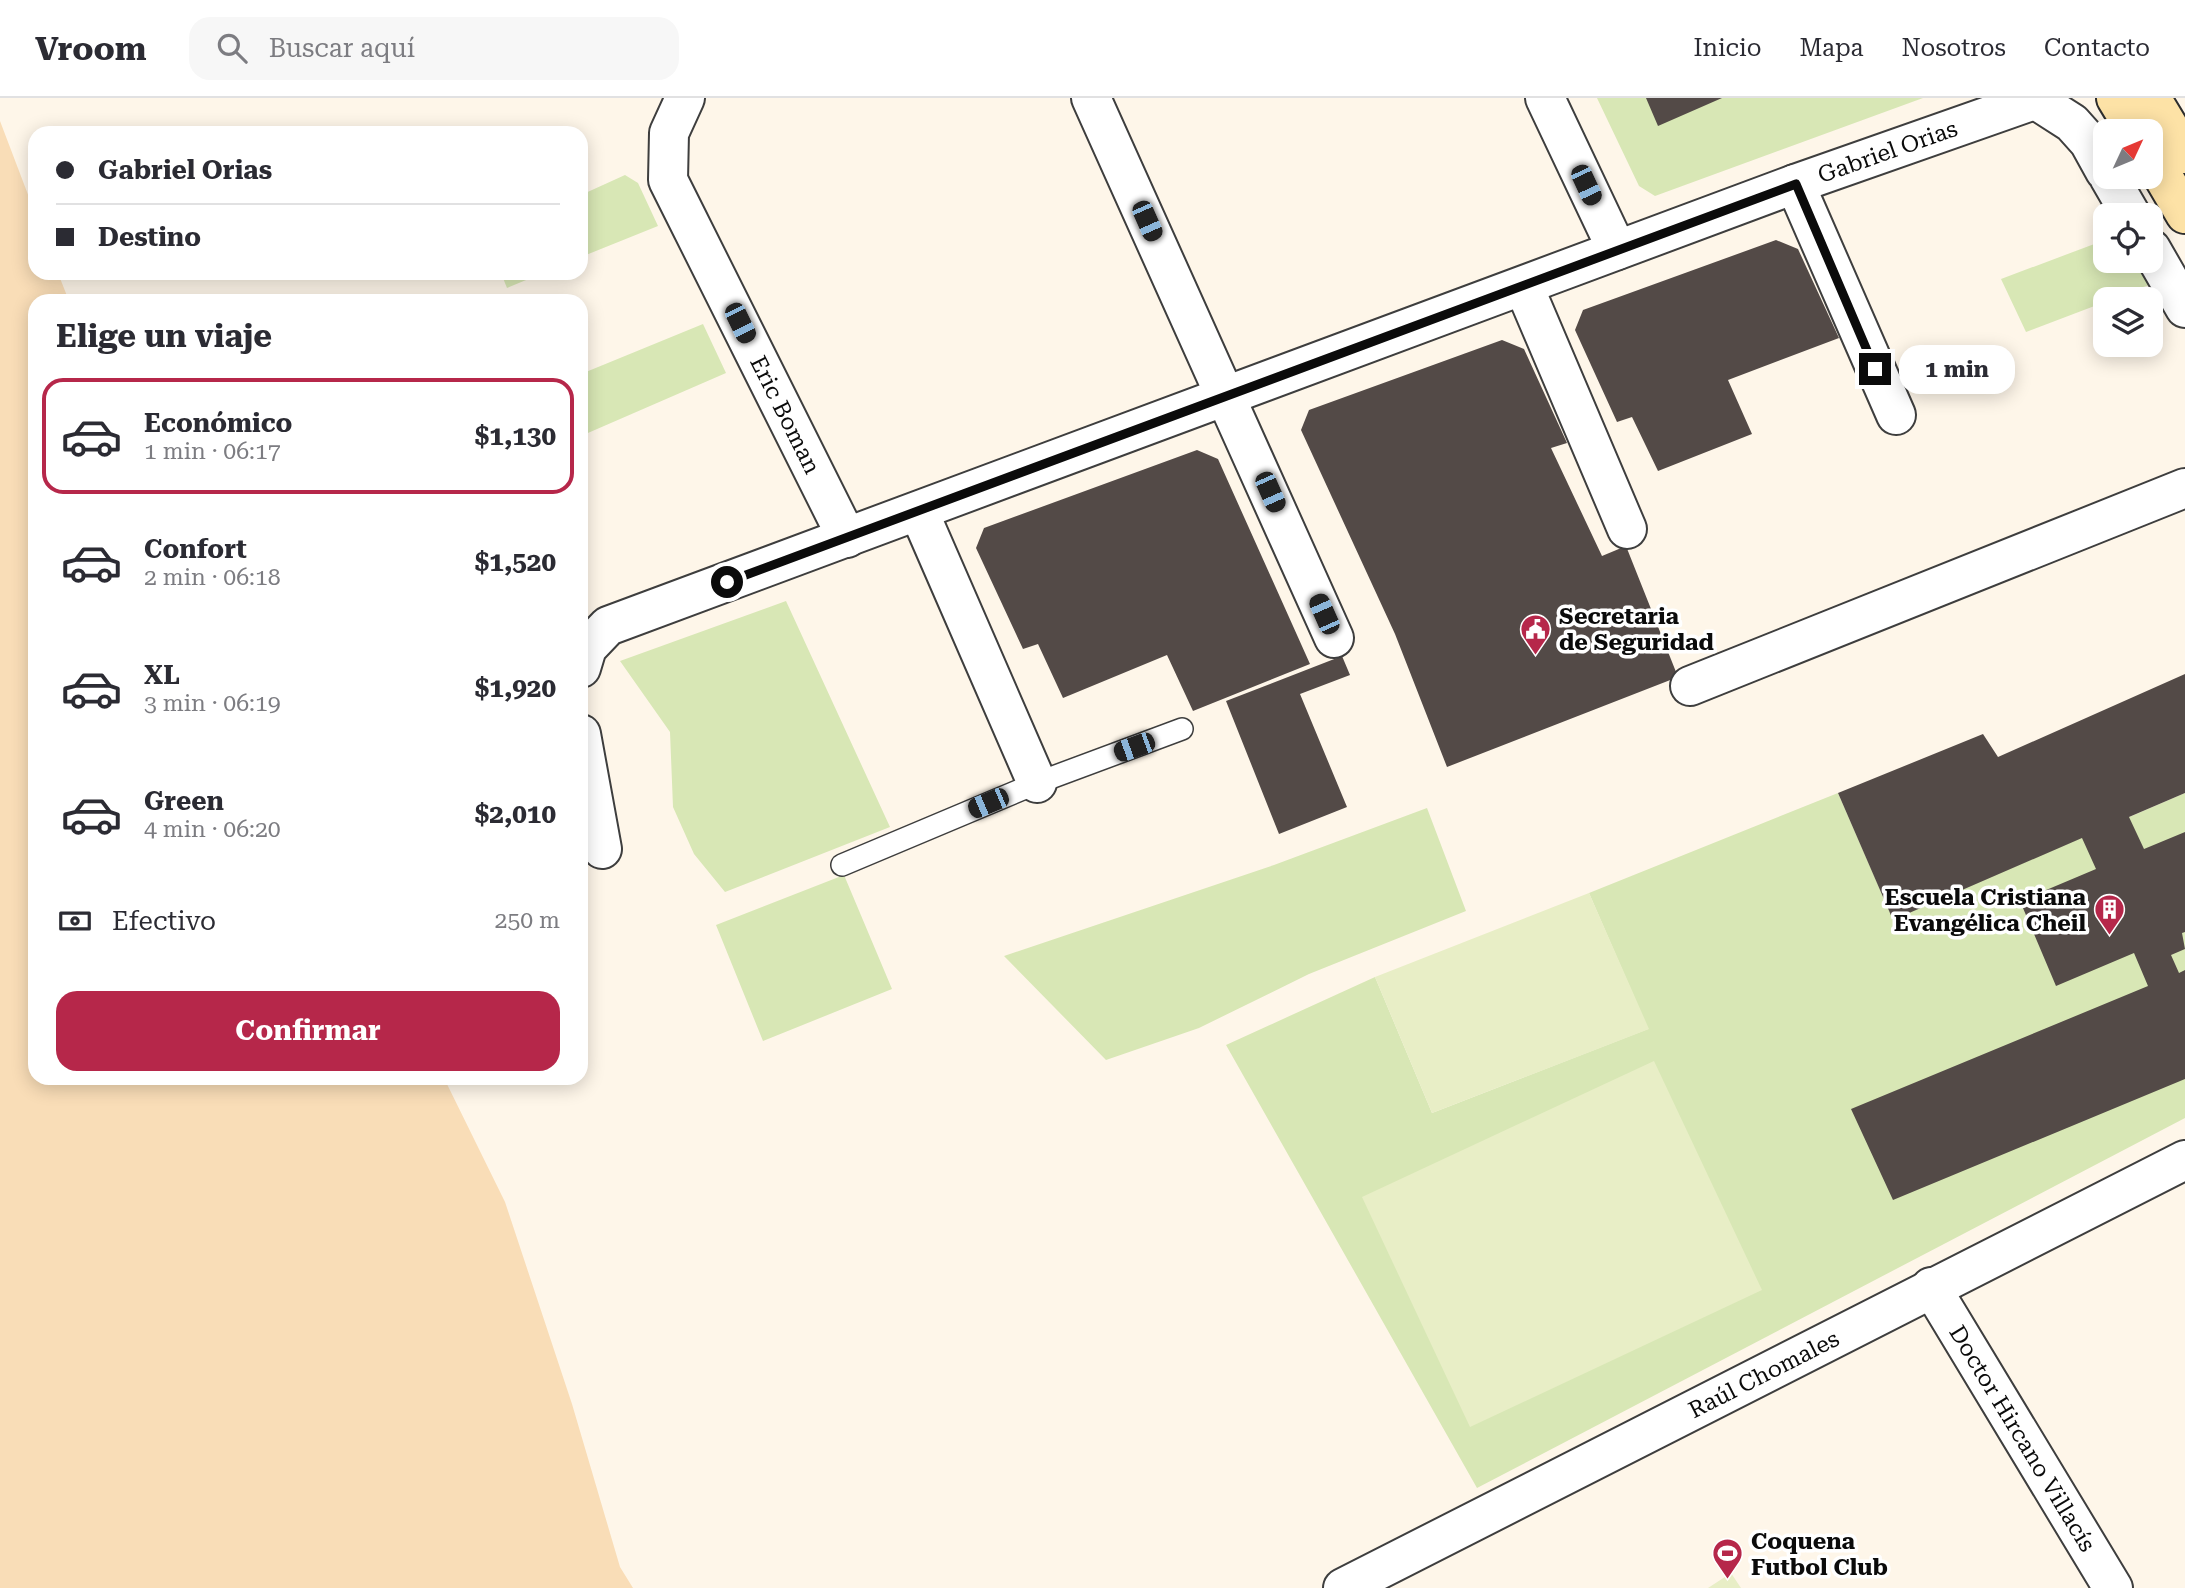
<!DOCTYPE html>
<html lang="es">
<head>
<meta charset="utf-8">
<style>
	:root { --surface:#fff; --page:#f7f7f7; --text:#2b2b33; --muted:#7c7c81; --line:#e1e1e2; --accent:#b6274a }
	body { margin:0; font-family:"Roboto Serif",serif; background:var(--page); color:var(--text); height:100vh; display:flex; flex-direction:column; font-size:26px; white-space:nowrap }
	* { box-sizing:border-box; margin:0 }
	p { font-size:23px; color:var(--muted) }
	.icon { flex:none; width:38px; height:38px; fill:none; stroke:currentColor; stroke-width:2; stroke-linecap:round; stroke-linejoin:round }
	.map { position:relative; flex:1; overflow:hidden }
	.panel { position:absolute; left:28px; top:196px; width:560px; height:791px; display:flex; flex-direction:column; background:var(--surface); border-radius:21px; box-shadow:0 4px 18px #0003 }
	.panel>* { flex:none }
	.banner { position:absolute; left:28px; top:28px; width:560px; height:154px; border-radius:21px; box-shadow:0 4px 18px #0003; display:grid; align-content:center; height:154px; padding:0 28px; background:var(--surface) }
	.needle { width:46px; rotate:46deg }
	.controls { position:absolute; left:2093px; top:21px; display:grid; gap:14px }
	.controls a { display:grid; place-items:center; width:70px; height:70px; border-radius:14px; background:var(--surface); box-shadow:0 4px 18px #0003; font-size:35px }
	.end { position:absolute; width:32px; height:32px; margin:-16px; border:9px solid #0b0b0b; background:#fff; box-shadow:0 0 0 4px #fff }
	.from { border-radius:50% }
	.bubble { position:absolute; height:49px; border-radius:21px; background:var(--surface); box-shadow:0 4px 18px #0003; font-size:23px; font-weight:700; line-height:49px; text-align:center }
	.car { position:absolute; width:21px; height:42px; margin:-21px -10px; border-radius:9px; box-shadow:0 0 5px 2px #0007; background:linear-gradient(#222 24%,#8ab4d8 0 40%,#222 0 76%,#8ab4d8 0 86%,#222 0) }
	.banner b { display:flex; align-items:center; gap:24px; height:66px; font-size:26px }
	.banner b+b { border-top:2px solid var(--line) }
	.banner i { width:18px; height:18px; background:var(--text) }
	ul { padding:0; list-style:none }
	li { display:flex; align-items:center; gap:21px; height:116px; margin:0 14px 10px; padding:0 14px; border:4px solid transparent; border-radius:21px }
	li div { flex:1 }
	li b { display:block; font-size:26px }
	li em { font-style:normal; font-weight:700 }
	li.on { border-color:var(--accent) }
	li>.icon { width:63px; height:63px; stroke-width:1.5 }
	h2 { padding:0 28px; font-size:32px; line-height:84px }
	.pay { display:flex; align-items:center; gap:18px; height:77px; padding:0 28px; font-size:26px }
	.pay p { margin-inline-start:auto }
	.action { display:flex; gap:14px; margin-top:auto; padding:14px 28px }
	.action a { flex:1; height:80px; border-radius:21px; background:var(--accent); color:#fff; font-size:28px; font-weight:700; line-height:80px; text-align:center }
	header { display:flex; align-items:center; gap:42px; box-sizing:border-box; height:98px; padding:0 35px; background:var(--surface); border-bottom:2px solid var(--line) }
	header strong { font-size:33px }
	nav { display:flex; gap:38px; margin-inline-start:auto; font-size:24px }
	.search { width:490px; height:63px; background:var(--page); display:flex; align-items:center; gap:18px; box-sizing:border-box; padding:0 24px; border-radius:21px; color:var(--muted); font-size:26px }
	.map>svg:first-child { display:block }
	.green { fill:#d8e7b5 }
	.sand { fill:#f9ddb7 }
	.pitch { fill:#e8eec6 }
	.building { fill:#534a47 }
	.lines { fill:none; stroke-linecap:round; stroke-linejoin:round }
	.service-casing { stroke:#3e3e3e; stroke-width:24 }
	.minor-casing { stroke:#3e3e3e; stroke-width:42 }
	.tertiary-casing { stroke:#3e3e3e; stroke-width:42 }
	.secondary-casing { stroke:#2d2d2d; stroke-width:42 }
	.service { stroke:#fff; stroke-width:21 }
	.minor { stroke:#fff; stroke-width:38 }
	.tertiary { stroke:#fff; stroke-width:38 }
	.secondary { stroke:#fde2a6; stroke-width:38 }
	.route { stroke:#0b0b0b; stroke-width:9 }
	.labels { text-anchor:middle; stroke-width:7; stroke-linejoin:round; paint-order:stroke }
	.street-label { font-size:23px; fill:#0b0b0b; stroke:#fff }
	.poi-label { font-size:23px; font-weight:bold; fill:#0b0b0b; stroke:#fff; text-anchor:start }
</style>
</head>
<body>
<header>
<strong>Vroom</strong>
<div class="search"><svg class="icon" aria-label="search" viewBox="0 0 24 24"><circle cx="10" cy="10" r="6"/><path d="M15 15l6 6"/></svg>Buscar aquí</div>
<nav><a>Inicio</a><a>Mapa</a><a>Nosotros</a><a>Contacto</a></nav>
</header>
<div class="map">
<svg width="2185" height="1490" viewBox="0 0 2185 1490">
	<rect width="100%" height="100%" fill="#fef6e9"/>
	<path class="green" d="M1597,0H1923L1655,98L1639,88Z
		M625,77L638,85L658,128L581,159V97Z
		M2105,142V163H2139L2153,186L2105,201V204L2026,234L2001,181Z
		M501,175H543L507,190Z
		M703,226L726,275L581,338V276Z
		M786,503L890,729L725,794L694,756L673,709L670,634L620,563Z
		M1838,695L1893,821L2185,695V1020L1477,1390L1226,947L1375,879L1432,1015L1648,931L1589,795Z
		M1427,710L1466,813L1309,876L1199,930L1106,962L1004,858L1274,767Z
		M844,777L892,891L763,943L716,827Z"/>
	<path class="sand" d="M0,23L35,115V175H58L69,203H35V980H444L505,1104L572,1306L620,1469L633,1490H0Z"/>
	<path class="pitch" d="M1589,795L1649,931L1432,1015L1375,879Z
		M1654,963L1762,1192L1470,1329L1362,1099Z
		M1731,1475L1741,1490H1708Z"/>
	<path class="building" d="M1646,0H1722L1658,28Z
		M1776,142L1798,151L1839,240L1728,282L1752,336L1658,373L1632,319L1617,324L1575,232L1583,212Z
		M1502,242L1524,251L1567,345L1551,350L1602,458L1626,448L1678,579L1447,669L1395,536L1301,332L1309,312Z
		M1197,352L1218,361L1310,566L1193,613L1167,557L1063,600L1038,546L1023,551L976,450L984,430Z
		M1342,558L1350,577L1300,596L1347,709L1279,736L1226,603Z
		M2185,576V695L2129,719L2144,751L2185,734V834L2182,835L2185,851L2171,857L2179,875L2185,872V981L1893,1102L1851,1011L2148,888L2134,855L2056,888L2020,803L2096,771L2082,740L1893,822L1838,695L1983,636L1998,659Z"/>
	<g class="lines">
		<defs>
			<path id="service" d="M842,767L1037,685L1182,631"/>
			<g id="minor">
				<path id="s1" d="M685,0L669,35L668,82L847,440"/>
				<path d="M1091,0L1334,540"/>
				<path d="M1545,0L1617,152"/>
				<path d="M1795,86L1896,317"/>
				<path d="M1524,189L1627,431"/>
				<path d="M919,414L1037,685"/>
				<path id="s2" d="M581,570L587,550L608,528L1795,86L2034,2"/>
				<path d="M1690,588L2185,390"/>
				<path d="M581,636L602,751"/>
				<path id="s3" d="M1931,1189L2113,1490"/>
				<path id="s4" d="M1343,1490L2185,1062"/>
			</g>
			<path id="tertiary" d="M2033,0L2072,25L2089,44L2105,73
				M2109,79L2131,117
				M2151,151L2185,210"/>
			<path id="secondary" d="M2116,0L2136,33
				M2151,0L2185,56
				M2151,58L2185,116"/>
		</defs>
		<use href="#service" class="service-casing"/>
		<use href="#minor" class="minor-casing"/>
		<use href="#tertiary" class="tertiary-casing"/>
		<use href="#secondary" class="secondary-casing"/>
		<use href="#service" class="service"/>
		<use href="#minor" class="minor"/>
		<use href="#tertiary" class="tertiary"/>
		<use href="#secondary" class="secondary"/>
	</g>
	<g class="lines">
		<path class="route" d="M727,484L1796,86L1875,271"/>
	</g>
	<defs>
		<symbol id="civic-pin" viewBox="-11 -11 22 30"><path d="M0 17L-7.5 6A9.5 9.5 0 1 1 7.5 6Z" fill="#b6274a" stroke="#fff"/><path d="M-.6-6.5H3V-4.5H.6V-3L4-1V1h2V6H-6V1h2V-1L-.6-3ZM-1.2 2.5V6h2.4V2.5Z" fill="#fff"/></symbol>
		<symbol id="building-pin" viewBox="-11 -11 22 30"><path d="M0 17L-7.5 6A9.5 9.5 0 1 1 7.5 6Z" fill="#b6274a" stroke="#fff"/><path d="M-4-6H4V6H1V3H-1V6H-4ZM-2.5-4.3h1.7v1.8h-1.7ZM.8-4.3h1.7v1.8H.8ZM-2.5-1h1.7V.8h-1.7ZM.8-1h1.7V.8H.8Z" fill="#fff"/></symbol>
		<symbol id="stadium-pin" viewBox="-11 -11 22 30"><path d="M0 17L-7.5 6A9.5 9.5 0 1 1 7.5 6Z" fill="#b6274a" stroke="#fff"/><path d="M0-5a6.5 5 0 1 0 0 10a6.5 5 0 1 0 0-10ZM-3.5-1.8h7v3.6h-7Z" fill="#fff"/></symbol>
	</defs>
	<g fill-rule="evenodd">
		<use href="#civic-pin" x="1518" y="514" width="35" height="47"/>
		<use href="#building-pin" x="2092" y="794" width="35" height="47"/>
		<use href="#stadium-pin" x="1710" y="1438" width="35" height="47"/>
	</g>
	<g class="labels">
		<g class="street-label">
			<text dy="8" stroke="none"><textPath href="#s2" startOffset="1416">Gabriel Orias</textPath></text>
			<text dy="8" stroke="none"><textPath href="#s1" startOffset="348">Eric Boman</textPath></text>
			<text dy="8" stroke="none"><textPath href="#s4" startOffset="472">Raúl Chomales</textPath></text>
			<text dy="8" stroke="none"><textPath href="#s3" startOffset="177">Doctor Hircano Villacís</textPath></text>
		</g>
		<g class="poi-label">
			<text x="1559" y="526">Secretaria<tspan x="1559" dy="26">de Seguridad</tspan></text>
			<text x="2086" y="807" text-anchor="end">Escuela Cristiana<tspan x="2086" dy="26">Evangélica Cheil</tspan></text>
			<text x="1751" y="1451">Coquena<tspan x="1751" dy="26">Futbol Club</tspan></text>
		</g>
	</g>
</svg>
<div class="controls">
<a><svg class="needle" viewBox="-14 -14 28 28"><path d="M0-13l5 13h-10z" fill="#e53935"/><path d="M0 13l5-13h-10z" fill="#7c7c81"/></svg></a>
<a><svg class="icon" aria-label="locate" viewBox="0 0 24 24"><circle cx="12" cy="12" r="6"/><path d="M12 2v4M12 18v4M2 12h4M18 12h4"/></svg></a>
<a><svg class="icon" aria-label="layers" viewBox="0 0 24 24"><path d="M12 4l9 5-9 5-9-5zM3 14l9 5 9-5"/></svg></a>
</div>
<i class="end from" style="left:727px;top:484px"></i>
<i class="end" style="left:1875px;top:271px"></i>
<div class="bubble" style="left:1899px;top:247px;width:116px">1 min</div>
<i class="car" style="left:1586px;top:87px;rotate:155deg"></i>
<i class="car" style="left:1147px;top:123px;rotate:156deg"></i>
<i class="car" style="left:740px;top:225px;rotate:154deg"></i>
<i class="car" style="left:1270px;top:394px;rotate:156deg"></i>
<i class="car" style="left:1324px;top:516px;rotate:336deg"></i>
<i class="car" style="left:1134px;top:649px;rotate:250deg"></i>
<i class="car" style="left:988px;top:705px;rotate:247deg"></i>
<div class="banner">
<b><i class="from"></i>Gabriel Orias</b>
<b><i></i>Destino</b>
</div>
<section class="panel">
<h2>Elige un viaje</h2>
<ul>
<li class="on"><svg class="icon" aria-label="car" viewBox="0 0 24 24"><path d="M5 17H2v-5l4-1 3-4h7l3 4 3 1v5h-3M9 17h6M6 11h13"/><circle cx="7" cy="17" r="2"/><circle cx="17" cy="17" r="2"/></svg><div><b>Económico</b><p>1 min · 06:17</p></div><em>$1,130</em></li>
<li><svg class="icon" aria-label="car" viewBox="0 0 24 24"><path d="M5 17H2v-5l4-1 3-4h7l3 4 3 1v5h-3M9 17h6M6 11h13"/><circle cx="7" cy="17" r="2"/><circle cx="17" cy="17" r="2"/></svg><div><b>Confort</b><p>2 min · 06:18</p></div><em>$1,520</em></li>
<li><svg class="icon" aria-label="car" viewBox="0 0 24 24"><path d="M5 17H2v-5l4-1 3-4h7l3 4 3 1v5h-3M9 17h6M6 11h13"/><circle cx="7" cy="17" r="2"/><circle cx="17" cy="17" r="2"/></svg><div><b>XL</b><p>3 min · 06:19</p></div><em>$1,920</em></li>
<li><svg class="icon" aria-label="car" viewBox="0 0 24 24"><path d="M5 17H2v-5l4-1 3-4h7l3 4 3 1v5h-3M9 17h6M6 11h13"/><circle cx="7" cy="17" r="2"/><circle cx="17" cy="17" r="2"/></svg><div><b>Green</b><p>4 min · 06:20</p></div><em>$2,010</em></li>
</ul>
<div class="pay"><svg class="icon" aria-label="cash" viewBox="0 0 24 24"><path d="M3 7h18v10H3z"/><circle cx="12" cy="12" r="2"/></svg>Efectivo<p>250 m</p></div>
<div class="action"><a>Confirmar</a></div>
</section>
</div>
</body>
</html>
